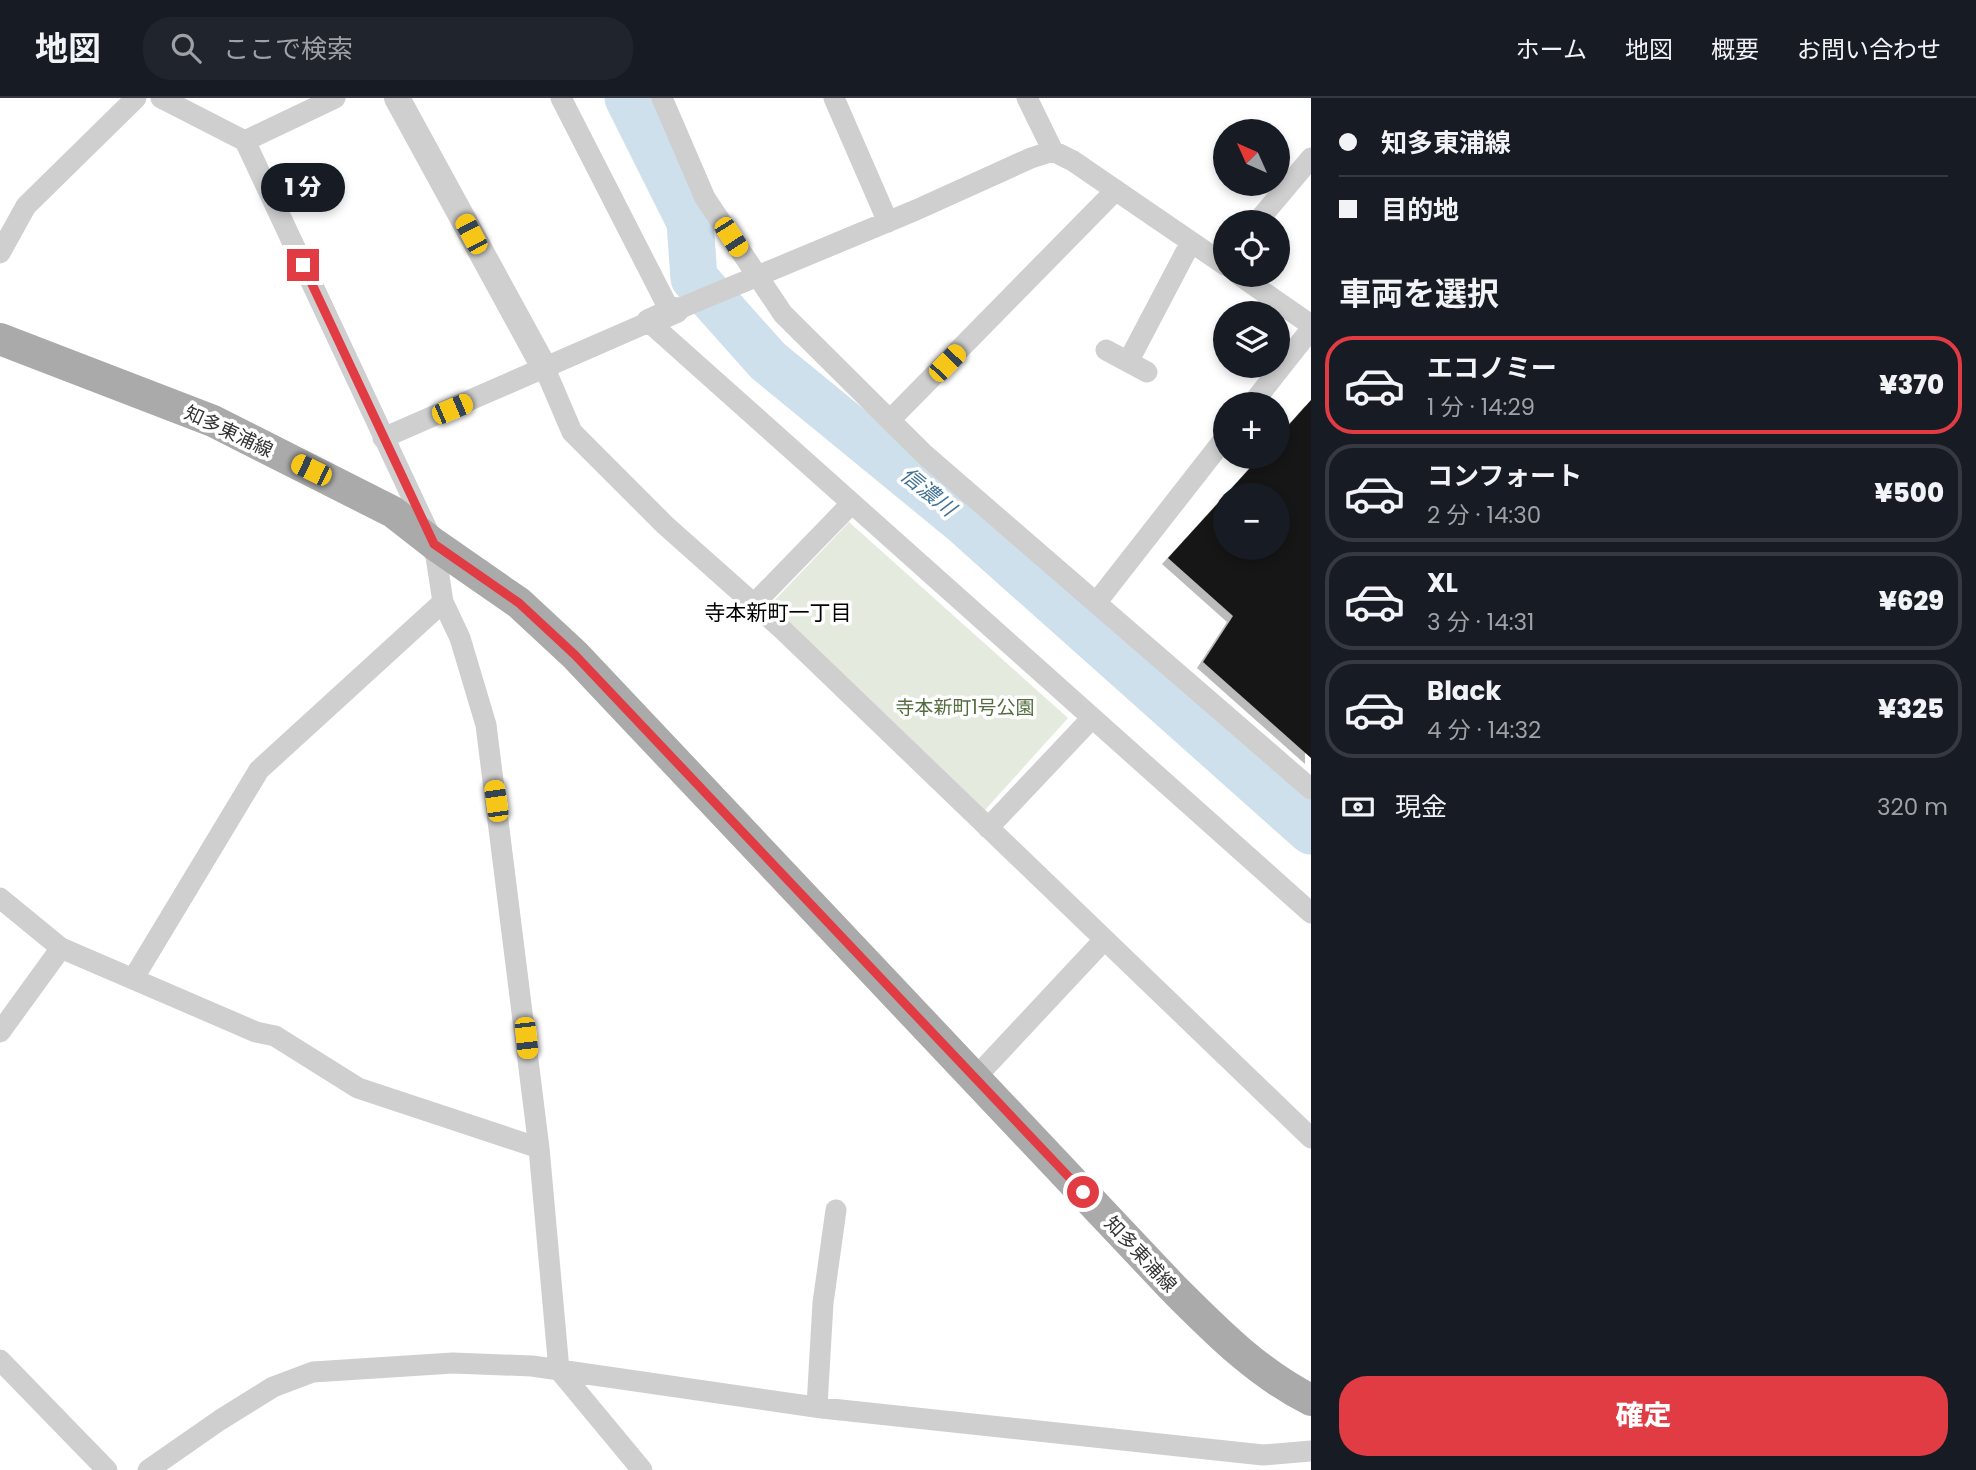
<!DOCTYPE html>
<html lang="ja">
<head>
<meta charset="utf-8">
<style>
	:root { --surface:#171b24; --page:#20242c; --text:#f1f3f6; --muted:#9ea1a6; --line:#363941; --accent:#e13b44 }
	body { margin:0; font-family:Poppins,"Noto Sans JP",sans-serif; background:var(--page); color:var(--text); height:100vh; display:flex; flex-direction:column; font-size:26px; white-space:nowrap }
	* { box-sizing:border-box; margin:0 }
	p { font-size:23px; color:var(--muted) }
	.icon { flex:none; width:38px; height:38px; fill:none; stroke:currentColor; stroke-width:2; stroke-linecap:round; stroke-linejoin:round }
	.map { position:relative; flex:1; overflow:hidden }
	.panel { display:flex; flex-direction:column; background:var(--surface); width:665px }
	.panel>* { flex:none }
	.guide { display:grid; align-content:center; height:154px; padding:0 28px; background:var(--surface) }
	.needle { width:46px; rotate:315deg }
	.buttons { position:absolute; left:1213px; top:21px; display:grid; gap:14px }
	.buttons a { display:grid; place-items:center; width:77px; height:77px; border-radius:50%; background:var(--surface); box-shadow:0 4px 10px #0003; font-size:35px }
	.end { position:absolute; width:32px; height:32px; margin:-16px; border:9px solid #e13b44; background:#fff; box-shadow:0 0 0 4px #fff }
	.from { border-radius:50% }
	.bubble { position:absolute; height:49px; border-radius:24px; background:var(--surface); box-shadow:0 4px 10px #0003; font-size:23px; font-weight:800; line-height:49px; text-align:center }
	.car { position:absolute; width:21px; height:42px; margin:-21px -10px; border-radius:9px; box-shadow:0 0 5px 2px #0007; background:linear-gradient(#f5c518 24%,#345 0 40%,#f5c518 0 76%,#345 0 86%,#f5c518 0) }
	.guide b { display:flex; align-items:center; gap:24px; height:66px; font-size:26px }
	.guide b+b { border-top:2px solid var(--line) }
	.guide i { width:18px; height:18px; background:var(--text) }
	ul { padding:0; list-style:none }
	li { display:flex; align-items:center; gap:21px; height:98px; margin:0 14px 10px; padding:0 14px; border:4px solid var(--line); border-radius:28px }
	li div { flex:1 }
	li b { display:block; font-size:26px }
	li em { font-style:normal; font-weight:800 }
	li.on { border-color:var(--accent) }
	li>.icon { width:63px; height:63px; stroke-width:1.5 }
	h2 { padding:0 28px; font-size:32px; line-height:84px }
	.pay { display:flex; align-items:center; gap:18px; height:77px; padding:0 28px; font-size:26px }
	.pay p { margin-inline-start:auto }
	.action { display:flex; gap:14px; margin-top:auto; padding:14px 28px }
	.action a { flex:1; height:80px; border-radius:28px; background:var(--accent); color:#fff; font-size:28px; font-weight:800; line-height:80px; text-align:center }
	header { display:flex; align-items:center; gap:42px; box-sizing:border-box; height:98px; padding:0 35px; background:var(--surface); border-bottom:2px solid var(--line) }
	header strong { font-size:33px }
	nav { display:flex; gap:38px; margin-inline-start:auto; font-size:24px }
	.search { width:490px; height:63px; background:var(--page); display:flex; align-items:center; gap:18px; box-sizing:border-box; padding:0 24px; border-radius:28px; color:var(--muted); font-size:26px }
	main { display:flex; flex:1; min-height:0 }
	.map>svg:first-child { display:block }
	.green { fill:#e4ebde }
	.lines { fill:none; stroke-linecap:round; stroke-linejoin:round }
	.river { stroke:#cee0ec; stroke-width:47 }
	.building { fill:#191919; fill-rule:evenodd; filter:url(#shadow) }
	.minor { stroke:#cfcfcf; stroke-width:21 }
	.tertiary { stroke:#cfcfcf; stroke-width:26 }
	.primary { stroke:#aaa; stroke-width:32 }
	.route { stroke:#e13b44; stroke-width:9 }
	.labels { text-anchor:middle; stroke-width:7; stroke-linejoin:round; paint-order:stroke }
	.street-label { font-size:19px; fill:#323232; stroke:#fff }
	.park-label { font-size:19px; fill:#546d3f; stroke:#fff }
	.water-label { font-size:21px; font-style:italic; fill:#407193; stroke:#fff }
	.neighbourhood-label { font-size:21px; fill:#000; stroke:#fff }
</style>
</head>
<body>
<header>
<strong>地図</strong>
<div class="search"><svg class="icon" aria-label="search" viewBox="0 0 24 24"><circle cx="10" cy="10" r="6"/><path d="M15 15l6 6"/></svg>ここで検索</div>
<nav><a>ホーム</a><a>地図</a><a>概要</a><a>お問い合わせ</a></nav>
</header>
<main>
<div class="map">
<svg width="1311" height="1372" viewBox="0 0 1311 1372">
	<defs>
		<filter id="shadow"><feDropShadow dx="-6" dy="6" stdDeviation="0" flood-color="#0004"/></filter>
	</defs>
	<rect width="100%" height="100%" fill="#fff"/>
	<path class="green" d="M849,424L1068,620L985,712L771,506Z"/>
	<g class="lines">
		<path class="river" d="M628,0L690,124L694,180L768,263L962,422L1311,733"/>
	</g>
	<path class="building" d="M1311,302V660L1203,564L1233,518L1168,460L1260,359H1278V339ZM1225,397H1278V450H1225Z"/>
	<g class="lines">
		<path class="minor" d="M161,0L245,43L434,446L443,504L460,540L486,627L539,1050L559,1272L642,1372
			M561,0L671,215
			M662,0L705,100L783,216L924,356L1311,691
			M834,0L888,124
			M1027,0L1053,53
			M245,43L335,0
			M1257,124L1311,60
			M0,155L26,108L136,0
			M1239,177L1311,227
			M676,212L916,112L1031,60L1053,53L1073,63L1225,167
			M1106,252L1147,274
			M1128,264L1191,144
			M545,271L572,334L665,427L783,532L1311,1040
			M1252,306L1311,231
			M890,322L1116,92
			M383,340L649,224L1311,815
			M1096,505L1225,340
			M754,506L852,405
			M988,730L1092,620
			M0,800L61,850L256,934L275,938L358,990L539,1050
			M133,881L259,672L443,504
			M0,934L61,850
			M975,980L1104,842
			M0,1262L107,1372
			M817,1308L823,1205L836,1112
			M148,1372L220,1322L273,1289L313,1274L453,1265L532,1268L822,1310L1263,1357L1311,1353"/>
		<path class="tertiary" d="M397,0L545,271
			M649,224L676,212"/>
		<path class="primary" d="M0,241L213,323L393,414L434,446L519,505L575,557L1173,1190C1215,1232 1257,1275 1311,1302"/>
	</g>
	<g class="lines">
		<path class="route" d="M303,167L434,446L519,505L575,557L1083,1094"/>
	</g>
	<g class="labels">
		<g class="street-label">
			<text transform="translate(229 333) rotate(25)" y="7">知多東浦線</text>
			<text transform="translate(1141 1156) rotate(47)" y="7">知多東浦線</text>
		</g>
		<g class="park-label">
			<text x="965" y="616">寺本新町1号公園</text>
		</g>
		<g class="water-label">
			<text transform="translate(928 394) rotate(39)" y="7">信濃川</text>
		</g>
		<g class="neighbourhood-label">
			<text x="778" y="522">寺本新町一丁目</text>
		</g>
	</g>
</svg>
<div class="buttons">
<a><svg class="needle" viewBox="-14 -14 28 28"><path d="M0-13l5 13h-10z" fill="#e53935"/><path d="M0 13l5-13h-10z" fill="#9ea1a6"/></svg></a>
<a><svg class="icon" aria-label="locate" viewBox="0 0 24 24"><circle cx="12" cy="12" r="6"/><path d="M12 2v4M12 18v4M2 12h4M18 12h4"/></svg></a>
<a><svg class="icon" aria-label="layers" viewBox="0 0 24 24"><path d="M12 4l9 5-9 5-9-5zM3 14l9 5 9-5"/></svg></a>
<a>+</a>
<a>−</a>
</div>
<i class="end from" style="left:1083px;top:1094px"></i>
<i class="end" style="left:303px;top:167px"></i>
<div class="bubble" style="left:261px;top:65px;width:84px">1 分</div>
<i class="car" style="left:471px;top:136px;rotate:332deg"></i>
<i class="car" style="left:731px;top:139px;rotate:147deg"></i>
<i class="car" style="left:947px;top:265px;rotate:44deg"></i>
<i class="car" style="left:452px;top:311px;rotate:67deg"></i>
<i class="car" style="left:311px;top:372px;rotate:296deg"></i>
<i class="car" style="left:496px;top:703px;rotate:352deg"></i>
<i class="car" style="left:526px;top:940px;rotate:174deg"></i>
</div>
<section class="panel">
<div class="guide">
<b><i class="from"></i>知多東浦線</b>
<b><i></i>目的地</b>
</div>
<h2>車両を選択</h2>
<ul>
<li class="on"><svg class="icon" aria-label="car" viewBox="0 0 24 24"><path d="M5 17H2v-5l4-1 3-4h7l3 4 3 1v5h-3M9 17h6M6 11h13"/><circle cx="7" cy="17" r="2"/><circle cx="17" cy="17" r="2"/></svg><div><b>エコノミー</b><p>1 分 · 14:29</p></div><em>¥370</em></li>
<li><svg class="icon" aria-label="car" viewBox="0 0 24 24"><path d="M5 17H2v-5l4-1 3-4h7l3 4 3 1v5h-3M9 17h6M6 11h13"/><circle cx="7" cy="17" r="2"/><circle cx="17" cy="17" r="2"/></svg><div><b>コンフォート</b><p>2 分 · 14:30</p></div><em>¥500</em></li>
<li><svg class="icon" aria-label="car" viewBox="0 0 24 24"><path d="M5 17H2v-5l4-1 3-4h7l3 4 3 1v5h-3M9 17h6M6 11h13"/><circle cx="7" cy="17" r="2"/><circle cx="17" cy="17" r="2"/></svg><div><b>XL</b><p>3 分 · 14:31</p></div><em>¥629</em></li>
<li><svg class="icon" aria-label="car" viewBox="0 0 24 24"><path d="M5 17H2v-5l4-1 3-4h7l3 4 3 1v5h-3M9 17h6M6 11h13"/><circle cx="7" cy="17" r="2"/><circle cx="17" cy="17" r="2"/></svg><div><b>Black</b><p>4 分 · 14:32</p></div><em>¥325</em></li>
</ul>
<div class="pay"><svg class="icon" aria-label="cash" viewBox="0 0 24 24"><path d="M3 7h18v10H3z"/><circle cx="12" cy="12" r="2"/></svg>現金<p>320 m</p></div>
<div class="action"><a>確定</a></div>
</section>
</main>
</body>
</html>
